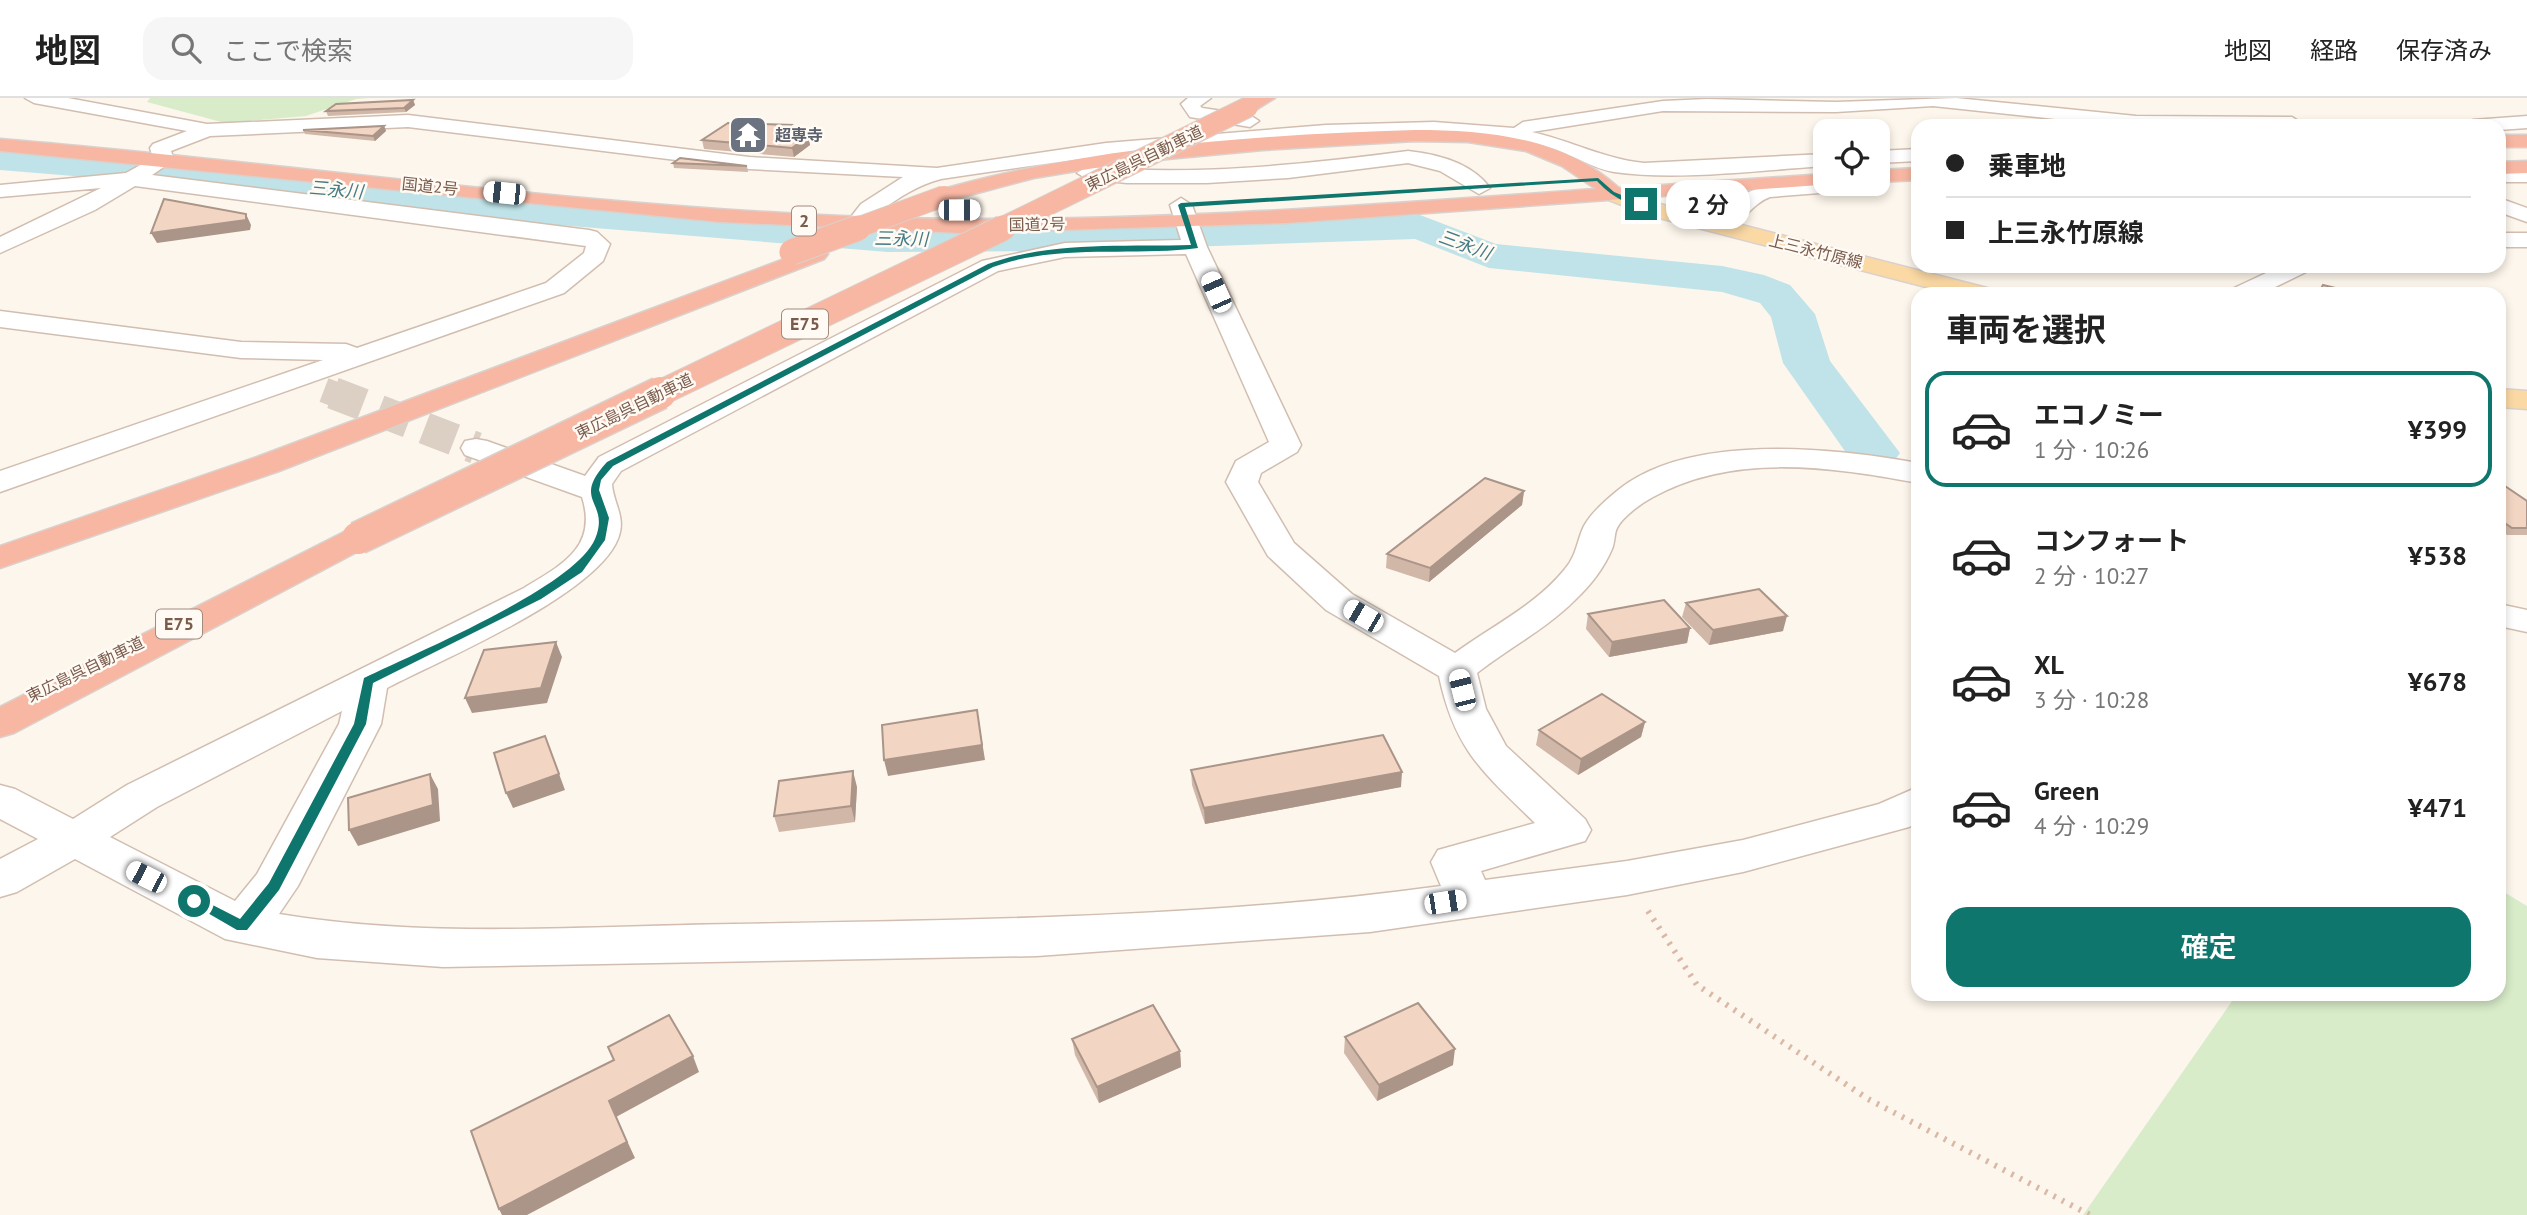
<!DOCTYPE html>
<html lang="ja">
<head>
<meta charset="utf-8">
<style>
	:root { --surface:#fff; --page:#f6f6f6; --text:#222; --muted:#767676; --line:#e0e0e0; --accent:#0f766e }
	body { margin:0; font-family:"PT Sans","Noto Sans JP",sans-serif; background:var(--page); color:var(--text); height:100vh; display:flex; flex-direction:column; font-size:26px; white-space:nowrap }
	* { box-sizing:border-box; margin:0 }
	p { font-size:23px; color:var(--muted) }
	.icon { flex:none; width:38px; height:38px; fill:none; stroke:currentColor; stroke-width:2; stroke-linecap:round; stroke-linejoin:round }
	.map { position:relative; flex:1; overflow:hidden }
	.details { position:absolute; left:1911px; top:189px; width:595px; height:714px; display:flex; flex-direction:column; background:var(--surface); border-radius:21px; box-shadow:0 4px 10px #0003 }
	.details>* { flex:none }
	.banner { position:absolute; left:1911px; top:21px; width:595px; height:154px; border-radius:21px; box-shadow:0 4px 10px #0003; display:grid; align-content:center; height:154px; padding:0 35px; background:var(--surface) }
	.buttons { position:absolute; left:1813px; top:21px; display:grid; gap:14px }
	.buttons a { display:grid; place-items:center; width:77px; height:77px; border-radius:14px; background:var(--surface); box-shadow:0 4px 10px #0003; font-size:35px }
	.end { position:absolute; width:32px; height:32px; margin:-16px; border:9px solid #0f766e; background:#fff; box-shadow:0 0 0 4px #fff }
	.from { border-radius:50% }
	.bubble { position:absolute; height:49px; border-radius:21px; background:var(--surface); box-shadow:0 4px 10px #0003; font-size:23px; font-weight:600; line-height:49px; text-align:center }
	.car { position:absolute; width:21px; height:42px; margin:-21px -10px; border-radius:9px; box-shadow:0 0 5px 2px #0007; background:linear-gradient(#fff 24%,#345 0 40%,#fff 0 76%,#345 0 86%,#fff 0) }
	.banner b { display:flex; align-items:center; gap:24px; height:66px; font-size:26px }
	.banner b+b { border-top:2px solid var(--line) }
	.banner i { width:18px; height:18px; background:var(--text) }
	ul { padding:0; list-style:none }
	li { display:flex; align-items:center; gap:21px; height:116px; margin:0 14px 10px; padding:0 21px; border:4px solid transparent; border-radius:21px }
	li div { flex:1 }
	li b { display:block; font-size:26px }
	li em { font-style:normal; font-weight:600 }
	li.on { border-color:var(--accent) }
	li>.icon { width:63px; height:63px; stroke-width:1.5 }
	h2 { padding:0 35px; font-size:32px; line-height:84px }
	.button { display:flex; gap:14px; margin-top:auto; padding:14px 35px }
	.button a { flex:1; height:80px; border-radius:21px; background:var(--accent); color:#fff; font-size:28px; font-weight:600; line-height:80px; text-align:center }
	header { display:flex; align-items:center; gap:42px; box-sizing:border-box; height:98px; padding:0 35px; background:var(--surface); border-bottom:2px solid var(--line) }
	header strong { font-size:33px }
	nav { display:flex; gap:38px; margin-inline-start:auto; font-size:24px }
	.search { width:490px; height:63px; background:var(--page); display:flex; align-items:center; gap:18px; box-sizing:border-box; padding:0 24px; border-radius:21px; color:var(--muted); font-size:26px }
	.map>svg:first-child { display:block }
	.green { fill:#d8ecc9 }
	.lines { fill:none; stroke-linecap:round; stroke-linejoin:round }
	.river { fill:#bfe3e8; fill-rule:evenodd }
	.minor-tunnel-far1 { stroke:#dcd0c4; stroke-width:25; stroke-dasharray:25 13; stroke-linecap:butt }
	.minor-tunnel { stroke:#dcd0c4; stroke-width:32; stroke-dasharray:32 17; stroke-linecap:butt }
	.minor-casing { stroke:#d1beb0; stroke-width:3 }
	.major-casing { stroke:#dad1cd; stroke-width:3 }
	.highway-casing { stroke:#dad1cd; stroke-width:3 }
	.path { stroke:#d9b8a5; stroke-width:6; stroke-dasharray:2.5 7; stroke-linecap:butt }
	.minor { fill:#fff; fill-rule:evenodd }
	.major { fill:#fbd9a5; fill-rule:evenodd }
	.highway { fill:#f7b7a3; fill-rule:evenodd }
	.highway-bridge-far2-casing { stroke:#dad1cd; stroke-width:22; stroke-linecap:butt }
	.highway-bridge-far1-casing { stroke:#dad1cd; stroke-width:27; stroke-linecap:butt }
	.highway-bridge-casing { stroke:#dad1cd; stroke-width:35; stroke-linecap:butt }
	.highway-bridge-far2 { stroke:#f7b7a3; stroke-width:20 }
	.highway-bridge-far1 { stroke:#f7b7a3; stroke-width:25 }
	.highway-bridge { stroke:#f7b7a3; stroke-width:32 }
	.wall { fill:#d1b7a8 }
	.shaded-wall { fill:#aa9588 }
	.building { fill:#f3d5c3; stroke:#aa9588; stroke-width:2 }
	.route { fill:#0f766e }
	.labels { text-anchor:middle; stroke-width:5; stroke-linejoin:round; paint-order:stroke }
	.far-worship-label { font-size:16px; font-weight:bold; fill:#5b616d; stroke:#fffaf3; text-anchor:start }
	.far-street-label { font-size:16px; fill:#7a5c4d; stroke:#fffaf3 }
	.far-water-label { font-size:18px; font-style:italic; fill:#437c86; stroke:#fffaf3 }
	.shield { fill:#fffaf3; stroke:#a28b7f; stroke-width:2 }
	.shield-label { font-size:18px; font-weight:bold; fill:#7a5c4d }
</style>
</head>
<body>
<header>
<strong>地図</strong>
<div class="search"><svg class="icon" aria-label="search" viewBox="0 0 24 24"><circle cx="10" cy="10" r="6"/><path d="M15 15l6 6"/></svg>ここで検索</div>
<nav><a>地図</a><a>経路</a><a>保存済み</a></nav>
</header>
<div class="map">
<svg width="2527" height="1117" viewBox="0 0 2527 1117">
	<rect width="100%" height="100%" fill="#fdf6ec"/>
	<path class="green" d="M150,0H368L356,1L306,18L225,25L147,4Z
		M2499,791L2527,808V1117H2083L2237,896H2499Z"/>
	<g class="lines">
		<path class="river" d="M0,52L147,62L546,104L888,130L1073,129L1420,117L1496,146L1722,168L1764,177L1790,187L1815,216L1830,263L1900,355L1892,366L1873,371L1854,366L1783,265L1771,219L1760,205L1722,194L1489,170L1415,141L1073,153L888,154L546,126L147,84L0,72Z"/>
		<path class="minor-tunnel-far1" d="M324,292L337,297"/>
		<path class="minor-tunnel" d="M333,295L476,350"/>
		<defs>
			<path id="minor" d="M25,0H68L207,26L408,17L749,59L937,70L1106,45L1326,27L1434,24L1514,30L1523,24L1663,3L1707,1L1836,4L1956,0L2136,18L2292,19L2306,28H2121L1933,8L1836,14L1663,13L1532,34C1571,43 1605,61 1644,65L1825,56V68C1762,72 1676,83 1614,74C1594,71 1575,58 1555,51C1517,38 1476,36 1435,36C1272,33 1102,57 941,81C918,87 900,99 880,113C872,120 869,128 858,131L847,124L861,106L903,79L749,71L408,29L210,38L171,53L174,62L152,77L589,132L597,134L610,146L603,163L564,195L0,394V373L323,262L241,260L0,229V213L241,244L346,246L357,250L546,185L584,155L586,148L135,88L95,112L0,155V139L101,90L0,99V87L126,75L153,60L150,50L153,46L187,33L34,5Z
				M1188,0H1211L1200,8L1202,10L1250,17L1259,23L1250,29L1190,19L1181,6Z
				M2527,18V30L2499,32V28H2464L2473,22Z
				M1918,51V63L1878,65V53Z
				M1408,53C1437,56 1472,65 1490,90L1479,96L1440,73L1408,65L1288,80L1207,85H1127L1087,81L1077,75L1087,69C1195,78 1301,67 1408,53Z
				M2499,72H2527V84H2499Z
				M1878,80L1887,86L1884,90L1770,99C1750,106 1740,130 1720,135L1709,128C1739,84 1777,86 1825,83V86H1878Z
				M1181,100L1192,107L1207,149L1301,347L1297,354L1261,375L1258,384L1294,445L1352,496L1455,555C1492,528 1536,507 1565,471C1577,457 1577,442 1584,428C1591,415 1606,402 1617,393C1688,334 1834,350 1918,365V385C1831,369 1734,354 1653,399C1642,405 1623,418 1617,430C1614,436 1615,444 1612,451C1604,470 1590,488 1575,502C1546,531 1509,550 1477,575L1486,611L1506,648L1585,721L1591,732L1585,743L1481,773L1485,782L1627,763L1743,742L1879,706L1918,689V724L1909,729L1743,774L1627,797L1370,834L1037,858L443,869L317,860L225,841L75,761L17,794L0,799V761L38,741L0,721V687L15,691L73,721L127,687L524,490C562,467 598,449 582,399L465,357L461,350L465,343L476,341L487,343L585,378L599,359L982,163L1065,145L1181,142L1170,107ZM1186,156L1269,344L1236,363L1226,384L1268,458L1326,512L1439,578C1455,653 1483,674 1535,725L1438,752L1431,764L1441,788C1208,820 970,822 734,826C583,828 428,841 279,816L298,788L381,626L387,590C440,562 608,493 620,434C624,417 613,403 612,386L621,373L998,173L1065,159ZM342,613L339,626L257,776L235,803L110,739L157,709Z
				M2499,100L2527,110V124L2499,114Z
				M2499,135H2527V149H2499Z
				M2281,168H2312L2308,173L2261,196H2228L2232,191Z
				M2499,506L2527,512V534L2499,528Z"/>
			<path id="major" d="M1612,89L1660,106L1991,191L1995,196H1953L1644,116L1604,100L1601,95L1604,90Z
				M2499,291L2527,293V311L2499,309Z"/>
			<path id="highway" d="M1252,0H1275L1254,13H1242L1239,9Z
				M1415,32C1488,32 1562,39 1619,90L1825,76V86H1833L1286,125L962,135L721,124L0,53V41C280,64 560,106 841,118C1093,129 1345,109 1596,91L1562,68L1526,53L1468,44L1415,43L1263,52L1125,65L1034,80L944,104L933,98L936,93C1092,48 1254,37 1415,32Z
				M2499,37H2527V49H2499Z
				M2527,63V75L2499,76V64Z
				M1918,70V82L1878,84V72Z
				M816,149L824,151L828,156L824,161L279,373L0,470V448L257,359Z
				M358,430L370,433L375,440L370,447L14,635L0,639V609L346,433Z"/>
		</defs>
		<use href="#minor" class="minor-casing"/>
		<use href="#major" class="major-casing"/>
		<use href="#highway" class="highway-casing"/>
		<path class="path" d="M1648,813L1697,887L1868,1001L2090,1117"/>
		<use href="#minor" class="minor"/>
		<use href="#major" class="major"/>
		<use href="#highway" class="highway"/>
		<defs>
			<path id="highway-bridge-far2" d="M854,131L944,98
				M999,131L1248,9"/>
			<path id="highway-bridge-far1" d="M792,154L858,130
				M656,297L1003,130"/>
			<path id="highway-bridge" d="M358,440L660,295"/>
		</defs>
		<use href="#highway-bridge-far2" class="highway-bridge-far2-casing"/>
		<use href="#highway-bridge-far1" class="highway-bridge-far1-casing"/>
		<use href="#highway-bridge" class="highway-bridge-casing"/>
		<use href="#highway-bridge-far2" class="highway-bridge-far2"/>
		<use href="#highway-bridge-far1" class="highway-bridge-far1"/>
		<use href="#highway-bridge" class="highway-bridge"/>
	</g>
	<path class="wall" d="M413,2L415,7L406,14L328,18L326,13Z
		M791,27L792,35L789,38H808L810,47L794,59L704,51L702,42Z
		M384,28L386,33L375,43L305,36L303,32Z
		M673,65L747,68L748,74L674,70Z
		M2499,384L2527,403V437H2507L2499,431Z
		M1524,393L1522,407L1429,484L1386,470L1387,456Z
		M1686,505L1783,533L1709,547L1682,519Z
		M1588,516L1690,530L1687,545L1609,559L1586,531Z
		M1645,624L1641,639L1578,677L1536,647L1539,632Z
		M1191,672L1401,689L1205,726L1192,687Z
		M857,689L855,724L779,734L774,718Z
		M1345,939L1453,967L1377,1003L1344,955Z
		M1072,941L1180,953L1181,969L1099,1005L1075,957Z"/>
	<path class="shaded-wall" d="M413,2L415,7L406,14L404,10Z
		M791,27L792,35L779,46L777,37Z
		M384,28L386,33L375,43L373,38Z
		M808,38L810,47L794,59L792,50Z
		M246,116L251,127L250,132L157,145L151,135Z
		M1524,393L1522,407L1429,484L1430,470Z
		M1787,518L1783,533L1709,547L1713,532Z
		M1690,530L1687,545L1609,559L1612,544Z
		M556,544L562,559L547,605L472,615L465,600Z
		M977,612L985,662L888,678L884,662Z
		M1645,624L1641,639L1578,677L1581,661Z
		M545,638L565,692L513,710L506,695Z
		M853,673L857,689L855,724L851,708Z
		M1402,674L1401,689L1205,726L1204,710Z
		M430,676L438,691L440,723L358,748L349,732Z
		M1455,951L1453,967L1377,1003L1379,987Z
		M1180,953L1181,969L1099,1005L1097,989Z
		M693,958L699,974L616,1019L635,1060L527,1117H502L499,1111L609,1003Z"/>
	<path class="building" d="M413,2L404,10L326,13L336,6Z
		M728,25L791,27L777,37L808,38L792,50L702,42Z
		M384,28L373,38L303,32Z
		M680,60L747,68L673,65Z
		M164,101L246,116V122L151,135Z
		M2323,187L2352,194L2351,196H2318Z
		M1485,380L1524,393L1430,470L1387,456Z
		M2499,384L2527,403V430H2512L2499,421Z
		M1759,491L1787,518L1713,532L1686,505Z
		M1664,502L1690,530L1612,544L1588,516Z
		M556,544L541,590L465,600L484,552Z
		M1602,596L1645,624L1581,661L1539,632Z
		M977,612L982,647L884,662L882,627Z
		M1383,637L1402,674L1204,710L1191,672Z
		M545,638L559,676L506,695L494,655Z
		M853,673L851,708L774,718L779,683Z
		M430,676L433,707L349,732L348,700Z
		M1418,905L1455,951L1379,987L1345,939Z
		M1153,907L1180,953L1097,989L1072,941Z
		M669,917L693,958L609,1003L627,1044L499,1111L471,1033L614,962L608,949Z"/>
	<path class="route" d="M1598,80L1614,94L1644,106C1628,110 1608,95 1597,83L1185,109L1198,150C1129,159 1059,145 993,169L613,368L601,382L599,392L609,420L605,442L582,474L541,501L373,585L366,626L279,792L247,832H237L187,803L194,798L199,800L240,821L269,785L354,626L364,580C415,555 575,489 595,441C611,403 570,404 607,364L988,166C1052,143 1124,149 1191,147L1178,107L1181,105Z"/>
	<defs>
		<symbol id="temple-square" viewBox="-11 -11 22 22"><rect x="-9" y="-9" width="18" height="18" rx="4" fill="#6b7280" stroke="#fffaf3"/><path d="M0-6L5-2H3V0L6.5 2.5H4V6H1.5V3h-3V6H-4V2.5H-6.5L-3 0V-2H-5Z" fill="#fff"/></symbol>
	</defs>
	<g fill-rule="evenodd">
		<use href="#temple-square" x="726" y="15" width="44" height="44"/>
	</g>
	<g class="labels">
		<g class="far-worship-label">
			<text x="775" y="43">超専寺</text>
		</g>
		<g class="far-street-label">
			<text transform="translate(1144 60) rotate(-26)" y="6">東広島呉自動車道</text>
			<text transform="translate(430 88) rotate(6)" y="6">国道2号</text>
			<text transform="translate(1037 126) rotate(-1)" y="6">国道2号</text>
			<text transform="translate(1816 153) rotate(14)" y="6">上三永竹原線</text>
			<text transform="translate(634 308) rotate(-26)" y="6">東広島呉自動車道</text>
			<text transform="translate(85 571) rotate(-26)" y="6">東広島呉自動車道</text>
		</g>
		<g class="far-water-label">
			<text transform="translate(336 92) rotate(5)" y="6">三永川</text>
			<text transform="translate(901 141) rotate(1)" y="6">三永川</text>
			<text transform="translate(1465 147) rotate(20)" y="6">三永川</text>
		</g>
		<g class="shield">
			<rect x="792" y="108.5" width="24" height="29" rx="5"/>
			<rect x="782" y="211.5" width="46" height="29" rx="5"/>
			<rect x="156" y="511.5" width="46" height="29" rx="5"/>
		</g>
		<g class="shield-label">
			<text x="804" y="129">2</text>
			<text x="805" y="232">E75</text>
			<text x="179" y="532">E75</text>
		</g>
	</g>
</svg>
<div class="buttons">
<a><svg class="icon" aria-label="locate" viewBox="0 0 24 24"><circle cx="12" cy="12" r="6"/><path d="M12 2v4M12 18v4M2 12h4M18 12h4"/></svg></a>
</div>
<i class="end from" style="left:194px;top:803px"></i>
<i class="end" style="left:1641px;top:106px"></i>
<div class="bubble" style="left:1666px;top:82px;width:84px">2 分</div>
<i class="car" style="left:504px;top:95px;rotate:276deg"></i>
<i class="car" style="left:959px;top:112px;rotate:90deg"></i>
<i class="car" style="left:1216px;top:194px;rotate:336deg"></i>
<i class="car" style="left:1363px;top:518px;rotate:300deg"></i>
<i class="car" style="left:1462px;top:592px;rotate:346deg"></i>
<i class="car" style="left:146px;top:779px;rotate:297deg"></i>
<i class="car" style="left:1445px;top:804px;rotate:81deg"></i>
<div class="banner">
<b><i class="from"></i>乗車地</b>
<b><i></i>上三永竹原線</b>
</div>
<section class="details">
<h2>車両を選択</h2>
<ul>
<li class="on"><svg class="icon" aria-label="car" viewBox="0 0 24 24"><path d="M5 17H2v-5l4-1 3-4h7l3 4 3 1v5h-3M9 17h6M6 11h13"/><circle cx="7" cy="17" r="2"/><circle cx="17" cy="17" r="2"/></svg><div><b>エコノミー</b><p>1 分 · 10:26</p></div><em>¥399</em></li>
<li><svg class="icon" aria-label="car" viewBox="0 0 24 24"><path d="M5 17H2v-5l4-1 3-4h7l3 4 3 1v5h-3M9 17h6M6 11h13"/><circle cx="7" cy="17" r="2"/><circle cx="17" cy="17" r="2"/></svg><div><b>コンフォート</b><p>2 分 · 10:27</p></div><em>¥538</em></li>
<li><svg class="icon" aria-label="car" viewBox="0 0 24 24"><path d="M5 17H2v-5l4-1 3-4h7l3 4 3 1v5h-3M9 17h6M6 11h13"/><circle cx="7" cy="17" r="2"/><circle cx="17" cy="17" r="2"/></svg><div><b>XL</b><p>3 分 · 10:28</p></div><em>¥678</em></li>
<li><svg class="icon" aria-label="car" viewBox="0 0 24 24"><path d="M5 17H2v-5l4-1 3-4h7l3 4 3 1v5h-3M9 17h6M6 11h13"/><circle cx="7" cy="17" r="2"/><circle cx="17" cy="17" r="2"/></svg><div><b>Green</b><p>4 分 · 10:29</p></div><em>¥471</em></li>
</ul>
<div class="button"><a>確定</a></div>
</section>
</div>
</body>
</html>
